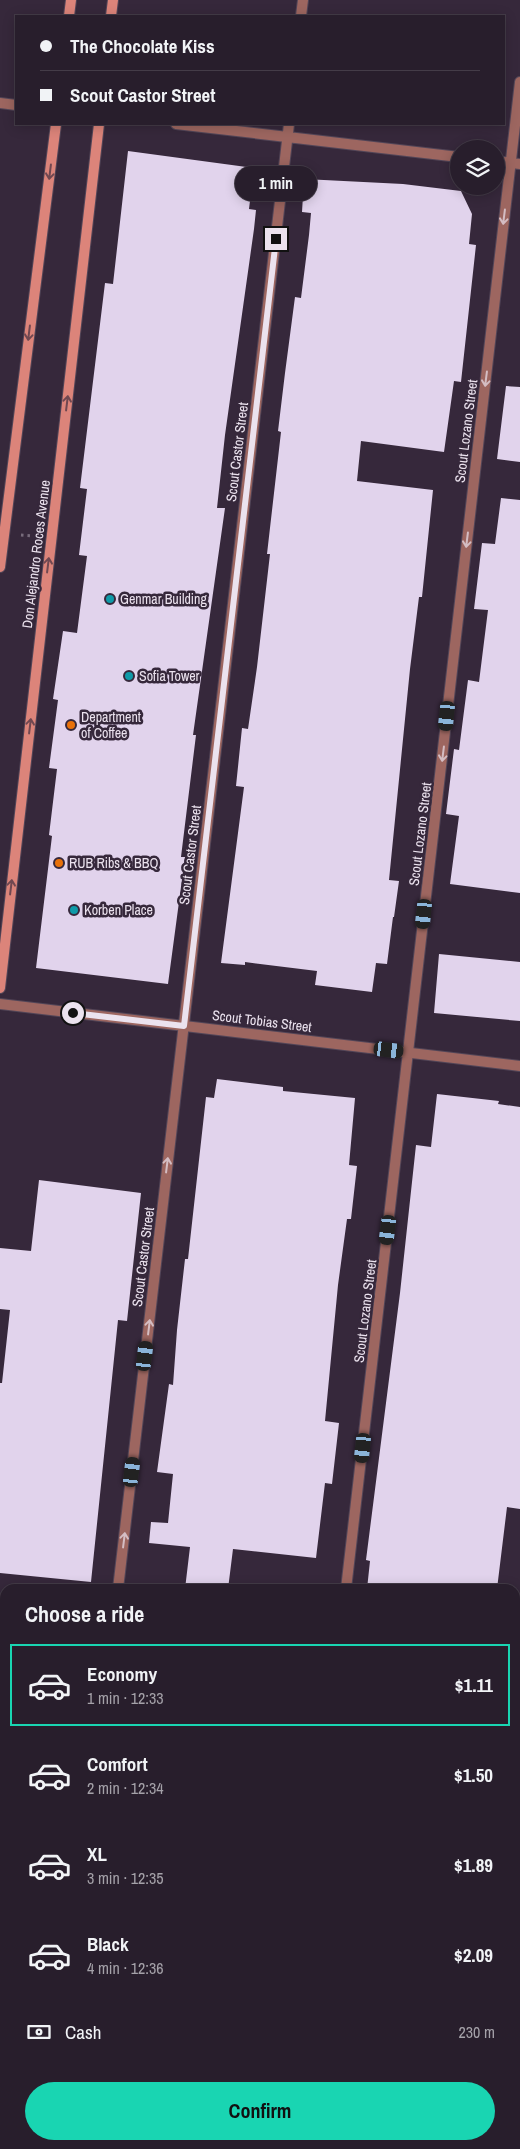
<!DOCTYPE html>
<html lang="en">
<head>
<meta charset="utf-8">
<style>
	:root { --surface:#281e2c; --page:#302734; --text:#f1f3f6; --muted:#a5a2a9; --line:#443c48; --accent:#19d5b2 }
	body { margin:0; font-family:"Archivo Narrow",sans-serif; background:var(--page); color:var(--text); height:100vh; display:flex; flex-direction:column; font-size:19px; white-space:nowrap }
	* { box-sizing:border-box; margin:0 }
	p { font-size:16px; color:var(--muted) }
	.icon { flex:none; width:28px; height:28px; fill:none; stroke:currentColor; stroke-width:2; stroke-linecap:round; stroke-linejoin:round }
	.map { position:relative; flex:1; overflow:hidden }
	.panel { position:absolute; left:0px; top:1584px; width:520px; height:566px; display:flex; flex-direction:column; background:var(--surface); border-radius:15px 15px 0 0; box-shadow:0 2px 12px #0003,0 0 0 1px var(--line) }
	.panel>* { flex:none }
	.top-card { position:absolute; left:15px; top:15px; width:490px; height:110px; border-radius:0px; box-shadow:0 2px 12px #0003,0 0 0 1px var(--line); display:grid; align-content:center; height:110px; padding:0 25px; background:var(--surface) }
	.buttons { position:absolute; left:450px; top:140px; display:grid; gap:10px }
	.buttons a { display:grid; place-items:center; width:55px; height:55px; border-radius:50%; background:var(--surface); box-shadow:0 2px 12px #0003,0 0 0 1px var(--line); font-size:25px }
	.end { position:absolute; width:22px; height:22px; margin:-11px; border:6px solid #ebe2ee; background:#111; box-shadow:0 0 0 2px #111 }
	.from { border-radius:50% }
	.bubble { position:absolute; height:35px; border-radius:18px; background:var(--surface); box-shadow:0 2px 12px #0003,0 0 0 1px var(--line); font-size:16px; font-weight:700; line-height:35px; text-align:center }
	.car { position:absolute; width:15px; height:30px; margin:-15px -8px; border-radius:6px; box-shadow:0 0 4px 1px #0007; background:linear-gradient(#222 24%,#8ab4d8 0 40%,#222 0 76%,#8ab4d8 0 86%,#222 0) }
	.top-card b { display:flex; align-items:center; gap:18px; height:48px; font-size:19px }
	.top-card b+b { border-top:1px solid var(--line) }
	.top-card i { width:12px; height:12px; background:var(--text) }
	ul { padding:0; list-style:none }
	li { display:flex; align-items:center; gap:15px; height:82px; margin:0 10px 8px; padding:0 15px; border:2px solid transparent; border-radius:0px }
	li div { flex:1 }
	li b { display:block; font-size:19px }
	li em { font-style:normal; font-weight:700 }
	li.on { border-color:var(--accent) }
	li>.icon { width:45px; height:45px; stroke-width:1.5 }
	h2 { padding:0 25px; font-size:22px; line-height:60px }
	.pay { display:flex; align-items:center; gap:12px; height:55px; padding:0 25px; font-size:19px }
	.pay p { margin-inline-start:auto }
	.primary-button { display:flex; gap:10px; margin-top:auto; padding:10px 25px }
	.primary-button a { flex:1; height:58px; border-radius:30px; background:var(--accent); color:#111; font-size:20px; font-weight:700; line-height:58px; text-align:center }
	.map>svg:first-child { display:block }
	.building { fill:#e1d3ec }
	.lines { fill:none; stroke-linecap:round; stroke-linejoin:round }
	.minor-casing { stroke:#534658; stroke-width:12 }
	.tertiary-casing { stroke:#534658; stroke-width:12 }
	.secondary-casing { stroke:#534658; stroke-width:12 }
	.path { stroke:#786c7c; stroke-width:3; stroke-dasharray:2.5 4; stroke-linecap:butt }
	.minor { stroke:#9d6660; stroke-width:10 }
	.tertiary { stroke:#9d6660; stroke-width:10 }
	.secondary { stroke:#dc847a; stroke-width:10 }
	.oneway { stroke:#704851 }
	.oneway2 { stroke:#d4bdc3 }
	.route { stroke:#ebe2ee; stroke-width:6 }
	.culture-dot { fill:#0f9aa8; stroke:#36283b; stroke-width:2 }
	.food-dot { fill:#e8710a; stroke:#36283b; stroke-width:2 }
	.labels { text-anchor:middle; stroke-width:5; stroke-linejoin:round; paint-order:stroke }
	.street-label { font-size:14px; fill:#ebe2ee; stroke:#36283b }
	.poi-label { font-size:14px; fill:#ebe2ee; stroke:#36283b; text-anchor:start }
</style>
</head>
<body>
<div class="map">
<svg width="520" height="2149" viewBox="0 0 520 2149">
	<rect width="100%" height="100%" fill="#36283b"/>
	<path class="building" d="M128,151L254,168L249,209L256,210L254,229L225,435L217,508H225L193,735H196L181,857H185L168,984L36,968L52,836L49,835L57,769L49,768L58,700L53,699L63,631L77,633L87,556L79,555L87,489L80,488L105,283L113,284Z
		M304,179L403,184L461,191L472,214L469,244L476,245L461,382L454,381L444,452L361,441L357,481L433,490L422,597H419L410,669L389,880L399,881L394,917H393L387,964L376,963L372,992L315,985L317,971L245,962V965L221,963L244,787L236,786L242,728L248,729L257,667L270,554H267L281,432L278,431L285,373L295,297L301,298L309,235L311,213L302,212Z
		M506,386L520,387V462L497,459Z
		M501,498L520,500V893L450,884L459,816L446,814L454,749L459,750L468,680L479,682L488,610L474,609L482,543L495,544Z
		M439,954L520,962V1021L434,1013Z
		M217,1079L283,1087V1091L355,1098L349,1165L357,1166L351,1219H347L338,1285L325,1421L339,1423L332,1484L325,1483L316,1558L233,1549L228,1589H185L190,1547L149,1543L151,1522L168,1523L173,1474L157,1472L169,1384L173,1385L177,1330L185,1259H188L206,1097L214,1098Z
		M437,1094L499,1101L498,1104L520,1107V1509L507,1507L497,1589H367L370,1561L366,1560L400,1293L416,1145L431,1147Z
		M39,1180L141,1193L127,1321L118,1320L91,1582L0,1573V1383H2L10,1310L0,1309V1248L31,1251Z"/>
	<g class="lines">
		<defs>
			<path id="minor" d="M301,16L303,0
				M0,103L16,105
				M176,124L459,157
				M496,161L520,164
				M118,1589L289,124
				M346,1589L520,82
				M0,1921L5,1922
				M515,1964L520,1928
				M515,1979H520
				M53,2149V2145
				M282,2149V2145
				M493,2149V2145"/>
			<path id="tertiary" d="M0,1004L520,1066"/>
			<path id="secondary" d="M69,16L71,0
				M111,16L113,0
				M0,567L56,124
				M0,988L99,124"/>
		</defs>
		<use href="#minor" class="minor-casing"/>
		<use href="#tertiary" class="tertiary-casing"/>
		<use href="#secondary" class="secondary-casing"/>
		<path class="path" d="M21,535L35,536"/>
		<use href="#minor" class="minor"/>
		<use href="#tertiary" class="tertiary"/>
		<use href="#secondary" class="secondary"/>
	</g>
	<defs><path id="oneway-shaft" d="M-6 0H5M1.5-3L5.5 0L1.5 3" fill="none" stroke-width="1.6" stroke-linecap="round" stroke-linejoin="round" transform="scale(1.25)"/></defs>
	<g class="oneway">
		<use href="#oneway-shaft" transform="translate(50 172) rotate(97)"/>
		<use href="#oneway-shaft" transform="translate(29 333) rotate(97)"/>
		<use href="#oneway-shaft" transform="translate(67 403) rotate(-83)"/>
		<use href="#oneway-shaft" transform="translate(48 565) rotate(-83)"/>
		<use href="#oneway-shaft" transform="translate(30 726) rotate(-83)"/>
		<use href="#oneway-shaft" transform="translate(11 887) rotate(-83)"/>
	</g>
	<g class="oneway2">
		<use href="#oneway-shaft" transform="translate(504 217) rotate(97)"/>
		<use href="#oneway-shaft" transform="translate(486 379) rotate(97)"/>
		<use href="#oneway-shaft" transform="translate(467 540) rotate(97)"/>
		<use href="#oneway-shaft" transform="translate(443 754) rotate(97)"/>
		<use href="#oneway-shaft" transform="translate(167 1165) rotate(-83)"/>
		<use href="#oneway-shaft" transform="translate(149 1327) rotate(-83)"/>
		<use href="#oneway-shaft" transform="translate(124 1540) rotate(-83)"/>
	</g>
	<g class="lines">
		<path class="route" d="M73,1013L184,1026L276,239"/>
	</g>
	<g class="culture-dot">
		<circle cx="110" cy="599" r="5"/>
		<circle cx="129" cy="676" r="5"/>
		<circle cx="74" cy="910" r="5"/>
	</g>
	<g class="food-dot">
		<circle cx="71" cy="725" r="5"/>
		<circle cx="59" cy="863" r="5"/>
	</g>
	<g class="labels">
		<g class="street-label">
			<text transform="translate(466 431) rotate(-83)" y="5">Scout Lozano Street</text>
			<text transform="translate(237 452) rotate(-83)" y="5">Scout Castor Street</text>
			<text transform="translate(36 554) rotate(-83)" y="5">Don Alejandro Roces Avenue</text>
			<text transform="translate(420 834) rotate(-83)" y="5">Scout Lozano Street</text>
			<text transform="translate(190 855) rotate(-83)" y="5">Scout Castor Street</text>
			<text transform="translate(262 1021) rotate(7)" y="5">Scout Tobias Street</text>
			<text transform="translate(143 1257) rotate(-83)" y="5">Scout Castor Street</text>
			<text transform="translate(365 1311) rotate(-83)" y="5">Scout Lozano Street</text>
		</g>
		<g class="poi-label">
			<text x="120" y="604">Genmar Building</text>
			<text x="139" y="681">Sofia Tower</text>
			<text x="81" y="722">Department<tspan x="81" dy="16">of Coffee</tspan></text>
			<text x="69" y="868">RUB Ribs &amp; BBQ</text>
			<text x="84" y="915">Korben Place</text>
		</g>
	</g>
</svg>
<div class="buttons">
<a><svg class="icon" aria-label="layers" viewBox="0 0 24 24"><path d="M12 4l9 5-9 5-9-5zM3 14l9 5 9-5"/></svg></a>
</div>
<i class="end from" style="left:73px;top:1013px"></i>
<i class="end" style="left:276px;top:239px"></i>
<div class="bubble" style="left:235px;top:166px;width:82px">1 min</div>
<i class="car" style="left:447px;top:716px;rotate:186deg"></i>
<i class="car" style="left:424px;top:914px;rotate:186deg"></i>
<i class="car" style="left:389px;top:1050px;rotate:97deg"></i>
<i class="car" style="left:388px;top:1230px;rotate:187deg"></i>
<i class="car" style="left:145px;top:1356px;rotate:7deg"></i>
<i class="car" style="left:363px;top:1448px;rotate:186deg"></i>
<i class="car" style="left:132px;top:1472px;rotate:7deg"></i>
<div class="top-card">
<b><i class="from"></i>The Chocolate Kiss</b>
<b><i></i>Scout Castor Street</b>
</div>
<section class="panel">
<h2>Choose a ride</h2>
<ul>
<li class="on"><svg class="icon" aria-label="car" viewBox="0 0 24 24"><path d="M5 17H2v-5l4-1 3-4h7l3 4 3 1v5h-3M9 17h6M6 11h13"/><circle cx="7" cy="17" r="2"/><circle cx="17" cy="17" r="2"/></svg><div><b>Economy</b><p>1 min · 12:33</p></div><em>$1.11</em></li>
<li><svg class="icon" aria-label="car" viewBox="0 0 24 24"><path d="M5 17H2v-5l4-1 3-4h7l3 4 3 1v5h-3M9 17h6M6 11h13"/><circle cx="7" cy="17" r="2"/><circle cx="17" cy="17" r="2"/></svg><div><b>Comfort</b><p>2 min · 12:34</p></div><em>$1.50</em></li>
<li><svg class="icon" aria-label="car" viewBox="0 0 24 24"><path d="M5 17H2v-5l4-1 3-4h7l3 4 3 1v5h-3M9 17h6M6 11h13"/><circle cx="7" cy="17" r="2"/><circle cx="17" cy="17" r="2"/></svg><div><b>XL</b><p>3 min · 12:35</p></div><em>$1.89</em></li>
<li><svg class="icon" aria-label="car" viewBox="0 0 24 24"><path d="M5 17H2v-5l4-1 3-4h7l3 4 3 1v5h-3M9 17h6M6 11h13"/><circle cx="7" cy="17" r="2"/><circle cx="17" cy="17" r="2"/></svg><div><b>Black</b><p>4 min · 12:36</p></div><em>$2.09</em></li>
</ul>
<div class="pay"><svg class="icon" aria-label="cash" viewBox="0 0 24 24"><path d="M3 7h18v10H3z"/><circle cx="12" cy="12" r="2"/></svg>Cash<p>230 m</p></div>
<div class="primary-button"><a>Confirm</a></div>
</section>
</div>
</body>
</html>
